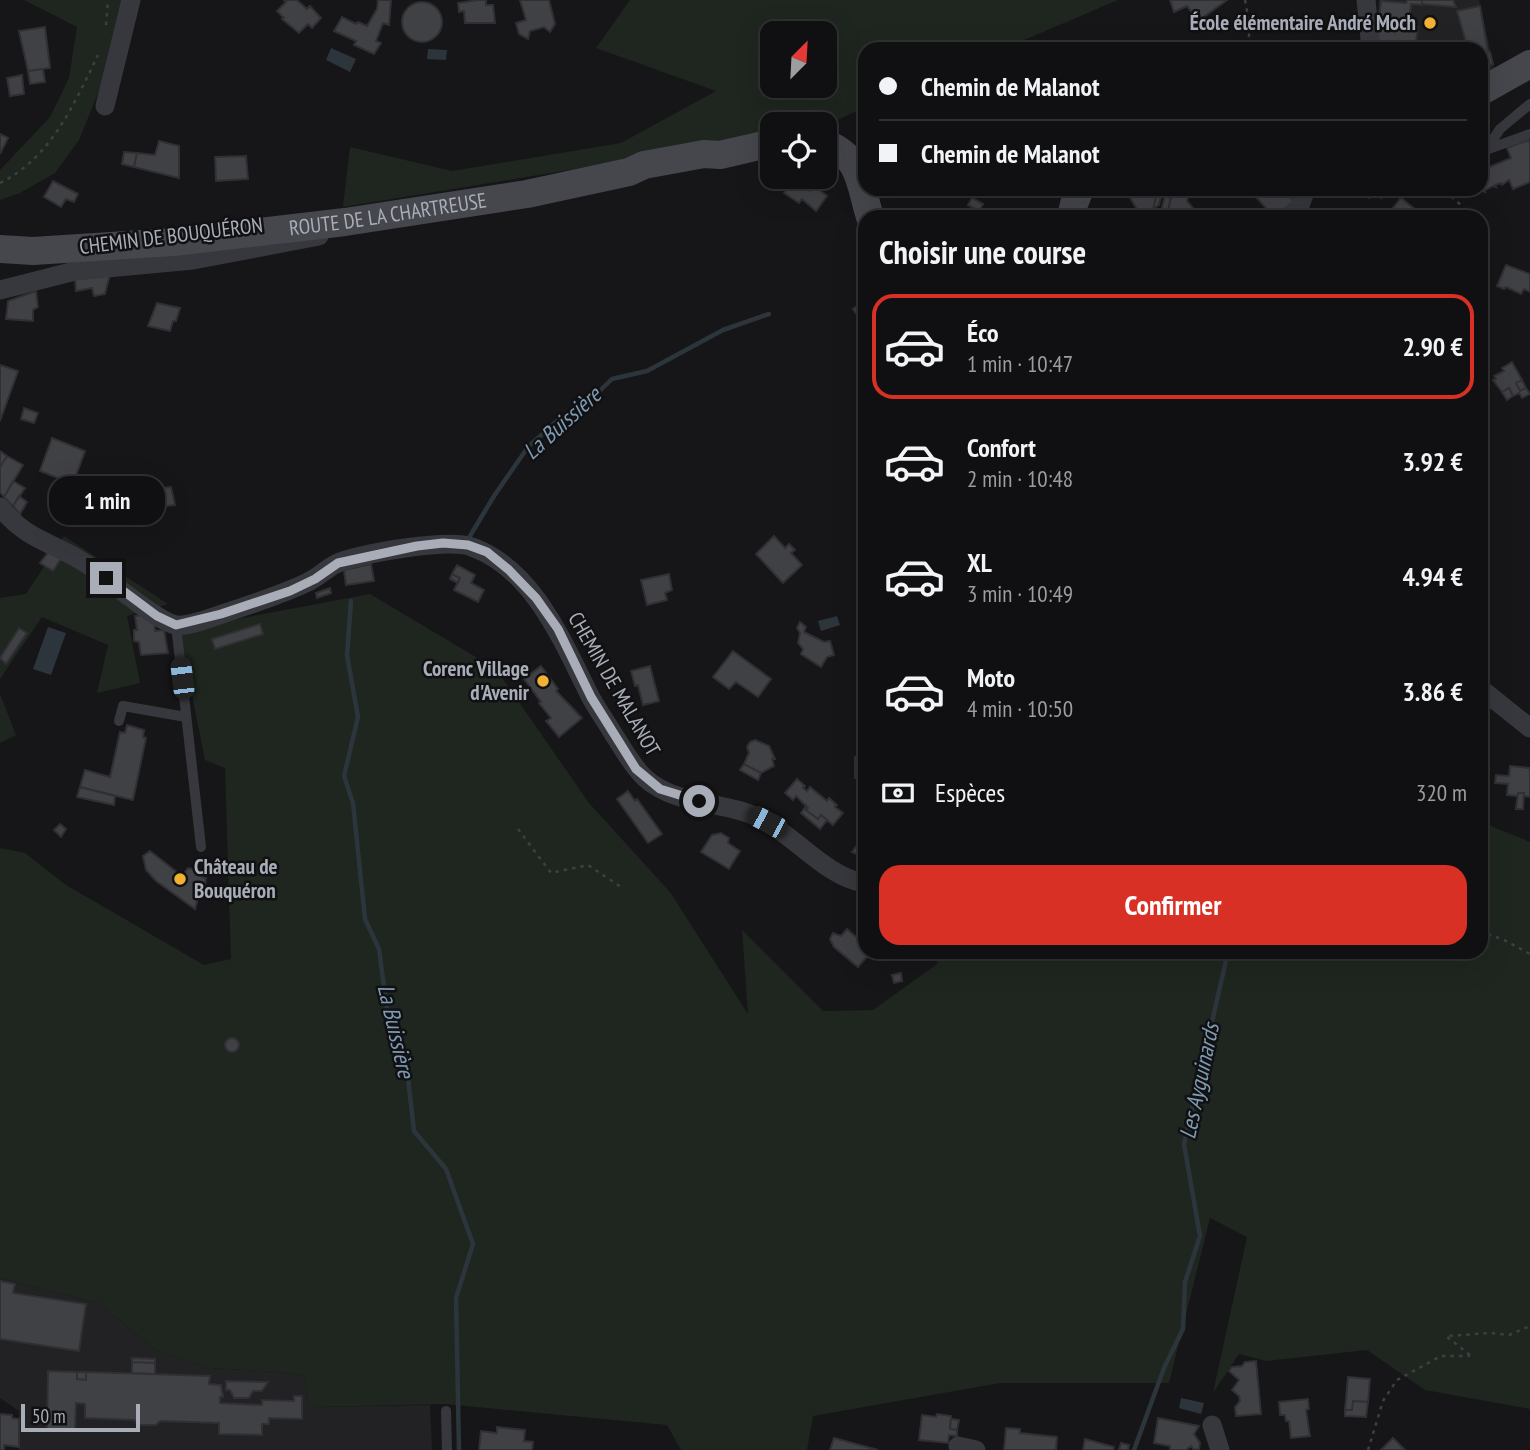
<!DOCTYPE html>
<html lang="fr">
<head>
<meta charset="utf-8">
<style>
	:root { --surface:#101012; --page:#1e1e20; --text:#f1f3f6; --muted:#9c9d9f; --line:#303032; --accent:#d93025 }
	body { margin:0; font-family:"PT Sans Narrow",sans-serif; background:var(--page); color:var(--text); height:100vh; display:flex; flex-direction:column; font-size:26px; white-space:nowrap }
	* { box-sizing:border-box; margin:0 }
	p { font-size:23px; color:var(--muted) }
	.icon { flex:none; width:38px; height:38px; fill:none; stroke:currentColor; stroke-width:2; stroke-linecap:round; stroke-linejoin:round }
	.map { position:relative; flex:1; overflow:hidden }
	.side { position:absolute; left:858px; top:210px; width:630px; height:749px; display:flex; flex-direction:column; background:var(--surface); border-radius:21px; box-shadow:0 7px 28px #0002,0 0 0 2px var(--line) }
	.side>* { flex:none }
	.hud { position:absolute; left:858px; top:42px; width:630px; height:154px; border-radius:21px; box-shadow:0 7px 28px #0002,0 0 0 2px var(--line); display:grid; align-content:center; height:154px; padding:0 21px; background:var(--surface) }
	.needle { width:46px; rotate:24deg }
	.tools { position:absolute; left:760px; top:21px; display:grid; gap:14px }
	.tools a { display:grid; place-items:center; width:77px; height:77px; border-radius:14px; background:var(--surface); box-shadow:0 7px 28px #0002,0 0 0 2px var(--line); font-size:35px }
	.scale { position:absolute; left:21px; bottom:18px; width:119px; box-sizing:border-box; padding-left:7px; border:4px solid #a8adb8; border-top:0; font-size:19px; line-height:24px; white-space:nowrap; color:#a8adb8; -webkit-text-stroke:5px #111113; paint-order:stroke }
	.end { position:absolute; width:32px; height:32px; margin:-16px; border:9px solid #a8adb8; background:#111; box-shadow:0 0 0 4px #111 }
	.from { border-radius:50% }
	.bubble { position:absolute; height:49px; border-radius:21px; background:var(--surface); box-shadow:0 7px 28px #0002,0 0 0 2px var(--line); font-size:23px; font-weight:700; line-height:49px; text-align:center }
	.car { position:absolute; width:21px; height:42px; margin:-21px -10px; border-radius:9px; box-shadow:0 0 5px 2px #0007; background:linear-gradient(#222 24%,#8ab4d8 0 40%,#222 0 76%,#8ab4d8 0 86%,#222 0) }
	.hud b { display:flex; align-items:center; gap:24px; height:66px; font-size:26px }
	.hud b+b { border-top:2px solid var(--line) }
	.hud i { width:18px; height:18px; background:var(--text) }
	ul { padding:0; list-style:none }
	li { display:flex; align-items:center; gap:21px; height:105px; margin:0 14px 10px; padding:0 7px; border:4px solid transparent; border-radius:21px }
	li div { flex:1 }
	li b { display:block; font-size:26px }
	li em { font-style:normal; font-weight:700 }
	li.selected { border-color:var(--accent) }
	li>.icon { width:63px; height:63px; stroke-width:1.5 }
	h2 { padding:0 21px; font-size:32px; line-height:84px }
	.pay { display:flex; align-items:center; gap:18px; height:77px; padding:0 21px; font-size:26px }
	.pay p { margin-inline-start:auto }
	.action { display:flex; gap:14px; margin-top:auto; padding:14px 21px }
	.action a { flex:1; height:80px; border-radius:21px; background:var(--accent); color:#fff; font-size:28px; font-weight:700; line-height:80px; text-align:center }
	.map>svg:first-child { display:block }
	.built { fill:#222225 }
	.green { fill:#1e261f; fill-rule:evenodd }
	.water { fill:#2c353c }
	.lines { fill:none; stroke-linecap:round; stroke-linejoin:round }
	.stream { stroke:#2c353c; stroke-width:4.5 }
	.building { fill:#404145; stroke:#303034; stroke-width:2 }
	.path { stroke:#3d3f44; stroke-width:2.5; stroke-dasharray:3.5 5; stroke-linecap:butt }
	.service { stroke:#37383d; stroke-width:10 }
	.minor { stroke:#37383d; stroke-width:19 }
	.secondary { stroke:#45474d; stroke-width:28 }
	.route { stroke:#a8adb8; stroke-width:9 }
	.poi-dot { fill:#f2b134; stroke:#111113; stroke-width:2.5 }
	.labels { text-anchor:middle; stroke-width:5; stroke-linejoin:round; paint-order:stroke }
	.poi-label { font-size:21px; font-weight:bold; fill:#a8adb8; stroke:#111113; text-anchor:end }
	.street-label { font-size:21px; fill:#a8adb8; stroke:#111113 }
	.water-label { font-size:23px; font-style:italic; fill:#7f9bb3; stroke:#111113 }
</style>
</head>
<body>
<div class="map">
<svg width="1530" height="1450" viewBox="0 0 1530 1450">
	<rect width="100%" height="100%" fill="#161618"/>
	<path class="built" d="M1379,0H1479L1495,71L1481,80L1480,49H1375Z
		M0,1278L98,1303L157,1351L211,1368L281,1372L304,1375L309,1407L430,1405L432,1450H19V1411L0,1398Z"/>
	<path class="green" d="M24,0H126L108,69L79,140L55,173L20,193L0,200V170L50,117L69,78L77,27Z
		M630,0H1118L1003,49H864V108L824,126L772,124V137L343,207L350,147L452,171L621,143L716,91L596,48ZM772,33H824V86H772Z
		M64,536L168,604L127,616L140,683L97,693L108,645L42,617L0,679V598L26,594Z
		M370,594L496,669L589,803L670,892L748,1014L742,930L823,1011L873,1010L937,964L938,952H1480L1481,822L1530,842V1409L1425,1390L1367,1350L1266,1361L1239,1354L1213,1393L1247,1237L1210,1218L1169,1383H1000L813,1416L807,1450H681L667,1425L445,1404L309,1407L304,1375L281,1372L211,1368L157,1351L98,1303L0,1278V848L25,853L66,885L204,965L231,959L225,768L205,760L179,630Z
		M0,694L16,735L0,743Z"/>
	<path class="water" d="M331,48L356,59L350,72L326,60Z
		M428,49L447,50L446,60L427,59Z
		M837,616L840,625L821,631L818,621Z
		M48,627L66,633L51,675L33,669Z
		M1181,1398L1204,1403L1201,1414L1179,1408Z"/>
	<g class="lines">
		<path class="stream" d="M467,541L494,496L528,447L557,421L586,404L612,379L647,371L723,330L769,314
			M351,601L347,655L358,717L344,776L353,803L365,919L379,949L388,1017L406,1060L414,1131L446,1169L473,1244L456,1298L459,1450
			M1134,1450L1164,1368L1183,1329L1185,1282L1200,1236L1184,1144L1228,952"/>
	</g>
	<path class="building" d="M284,0H297L307,9L310,6L321,18L312,28L308,24L299,33L282,19L284,18L277,11L286,2Z
		M378,0H391L389,25L383,23L376,41L381,43L374,54L354,45L356,41L334,31L342,17L356,24L358,22L367,26L377,9Z
		M478,0H486V5H493L495,23H465L464,11L459,12L458,3Z
		M520,0H549L555,24L550,32L544,27L530,31L528,39L519,34L516,23L526,20Z
		M1170,0H1227L1198,21L1187,6L1174,12Z
		M1407,0H1422V5L1411,4L1409,26L1418,27L1415,49L1376,47L1381,1L1406,3Z
		M1422,0H1453L1456,7L1422,4Z
		M402 22a20 20 0 1 1 40 0a20 20 0 1 1-40 0Z
		M1480,6L1488,52H1490L1493,64L1480,67V49H1468L1457,11Z
		M45,27L50,68L28,71L19,31Z
		M43,69L45,82L30,84L28,71Z
		M22,75L24,94L10,96L7,78Z
		M0,134L8,138L0,154Z
		M159,141L179,146V178L134,167L137,153L155,155Z
		M1526,141H1530V182L1513,189L1509,180L1502,185L1501,183L1495,185L1496,187L1493,186L1485,190V192L1482,191L1480,171L1511,158L1507,148Z
		M124,152L137,153L134,167L122,164Z
		M246,156L248,179L216,181L215,157Z
		M795,179L810,191L814,186L827,196L816,211L802,199L799,203L784,193Z
		M53,181L78,194L74,202L66,199L61,207L44,197Z
		M1134,189H1158L1153,209L1141,216L1130,198Z
		M1158,189H1163L1159,205L1153,209Z
		M1265,189H1283L1294,201L1282,212L1273,216L1256,197Z
		M1364,189H1388L1390,193L1381,198L1379,193L1369,198Z
		M1172,190L1189,193L1187,201L1193,208L1191,217H1167Z
		M1165,196L1171,198L1167,217L1161,211Z
		M972,198L983,204L979,211L968,205Z
		M1401,198L1421,214L1419,217H1394L1389,213Z
		M1315,209L1327,217H1310Z
		M1506,265L1530,274V292L1524,289L1521,294L1506,287L1504,289L1497,286Z
		M111,270L105,294L94,296L92,288L76,291L75,279Z
		M36,291L38,307L33,310V321L6,319L8,301Z
		M864,295V321L863,323L853,309L860,304L858,299Z
		M157,303L180,308L176,321H173L170,331L148,326Z
		M1512,362L1522,380L1516,383L1520,391L1526,388L1530,394L1522,398L1519,393L1513,396L1509,388L1502,392L1493,380L1496,379L1494,376L1504,371L1502,368Z
		M0,365L18,371L0,421Z
		M1522,380L1526,388L1520,391L1516,383Z
		M1509,388L1513,396L1507,400L1502,392Z
		M24,408L38,413L34,423L21,419Z
		M52,438L85,451L73,484L40,471Z
		M0,451L7,456L0,467Z
		M7,456L23,465L4,497L0,492V467Z
		M13,481L25,488L13,506L4,497Z
		M90,486L119,497L120,517L84,504L76,516L65,506L76,494L86,498Z
		M171,487L175,505L142,509L141,490Z
		M19,496L27,502L20,514L13,506Z
		M99,510L120,517L119,521L98,514Z
		M774,536L785,548L789,544L795,550L791,553L802,565L783,583L756,554Z
		M50,550L63,556L53,571L40,563Z
		M371,564L374,581L346,585L344,570Z
		M457,565L475,575L471,583L484,590L478,602L454,590L460,578L452,574Z
		M452,574L460,578L458,583L450,579Z
		M669,574L672,590L665,593L667,600L647,605L641,580Z
		M330,588L331,593L317,598L316,593Z
		M145,615L154,621L155,631L164,630L168,653L141,655L139,642L134,641V630H137L135,616Z
		M800,622L806,627L804,632L824,642L830,641L834,655L827,657L821,667L801,654L803,649L798,643L800,633L797,628Z
		M260,624L263,634L215,649L212,639Z
		M19,628L27,633L6,664L0,658Z
		M733,651L771,679L758,697L736,682L729,689L713,677Z
		M541,666L558,689L556,691L582,718L559,737L546,721L551,718L539,703L541,702L524,679Z
		M650,666L659,701L643,705L638,685L635,686L631,671Z
		M127,725L144,730L143,737L146,738L133,800L80,787L85,770L110,777L120,732L125,733Z
		M755,740L769,746L775,759H772L774,766L761,773L744,764L749,753L747,747L750,742Z
		M855,757H864V778H855Z
		M744,764L761,773L758,780L740,770Z
		M1510,766L1530,768V797L1524,796V793H1518L1517,796L1507,795L1508,784L1495,783L1496,775L1509,776Z
		M797,779L805,786L803,788L807,791L810,787L827,801L829,798L837,805L835,807L843,813L833,825L821,815L818,819L806,810L808,808L796,796L793,800L785,793Z
		M80,787L115,796L114,805L77,797Z
		M628,791L635,801L637,799L662,834L648,843L617,799Z
		M1518,793H1524L1523,809H1516Z
		M806,806V810L818,819L821,815L827,820L820,829L801,813Z
		M60,824L66,829L61,837L54,830Z
		M721,833L729,838L728,843L740,851L729,869L701,852L712,835Z
		M860,841L864,844V857L852,852Z
		M150,851L182,876L188,868L204,871L202,877L206,878L204,892L200,891L195,909L156,881L146,870L143,856Z
		M847,929L864,944V952H871L858,967L834,947L830,939L833,933L841,936Z
		M901,973L902,981L894,983L892,975Z
		M225 1045a7 7 0 1 1 14 0a7 7 0 1 1-14 0Z
		M0,1281L15,1284L13,1293L86,1304L79,1351L0,1339Z
		M132,1358L155,1359V1363L132,1362Z
		M1256,1361L1261,1414L1236,1416L1235,1407L1240,1401L1239,1396L1232,1390L1239,1380L1229,1371L1232,1367L1242,1366L1245,1362Z
		M132,1362L155,1363V1374L132,1373Z
		M48,1371L77,1372V1379L86,1380V1372L210,1376L209,1384L221,1385L223,1397H220V1403L262,1405V1400L294,1401V1396H302V1419L269,1418V1424H262V1435L219,1434V1423L160,1421L156,1425H139L134,1420L85,1418V1404L76,1403L75,1430L47,1429Z
		M77,1372H86V1380L77,1379Z
		M1348,1377L1370,1379L1368,1402L1353,1401L1352,1410H1345Z
		M226,1381L268,1382L262,1391H253L249,1398H234L230,1390H226Z
		M1308,1399L1309,1409L1306,1410L1310,1436L1291,1438L1289,1421H1286L1285,1415H1280L1279,1402Z
		M1353,1401L1368,1402L1366,1417L1345,1416V1410H1352Z
		M0,1414L12,1415V1418L19,1419V1447L4,1445V1450H0Z
		M937,1414L951,1416L950,1429L957,1430V1436L949,1435L948,1443L919,1440L922,1415L936,1417Z
		M1158,1418L1199,1426L1194,1434L1200,1443L1199,1449L1194,1450L1191,1446L1186,1450H1170V1446L1154,1443Z
		M951,1419L959,1420L957,1430L950,1429Z
		M497,1427L525,1430L524,1441L533,1442L532,1450H479L481,1431L497,1433Z
		M1006,1428L1020,1429V1433L1057,1437L1056,1450H1004Z
		M834,1438L878,1450H830Z
		M1393,1438L1405,1450H1381Z
		M1085,1439L1114,1447L1113,1450H1083Z
		M1121,1443L1129,1445L1128,1450H1119Z"/>
	<g class="lines">
		<path class="path" d="M1245,0L1250,28L1247,49
			M106,25L108,0
			M0,183C51,158 74,104 98,55
			M1447,189L1450,195L1464,208
			M518,829L551,873L588,865L624,889
			M1480,931L1504,940L1530,954
			M1470,1355L1446,1336L1491,1333L1509,1335L1530,1326
			M1368,1450L1383,1401L1397,1380L1441,1356H1470"/>
		<path class="service" d="M1496,145L1494,138L1500,129L1530,104
			M1480,152L1530,134
			M176,625L201,847
			M119,721L123,706L186,717
			M446,1411L447,1450"/>
		<path class="minor" d="M1366,0L1371,49
			M105,106L131,0
			M1286,217L1298,211L1306,189
			M0,290L75,271L193,260L319,236
			M0,507C29,543 53,541 88,565C107,578 157,622 176,625C189,627 216,616 228,612C255,603 283,594 308,582C319,577 329,566 340,562C366,553 448,538 472,547C533,569 562,640 589,694C596,708 606,721 614,735C624,750 632,766 645,778C678,808 729,800 765,821C798,839 826,876 864,883
			M1480,688L1530,728
			M1212,1425L1220,1450
			M958,1446L976,1450"/>
		<g class="secondary">
			<path d="M1480,92L1530,64"/>
			<path d="M824,143C861,155 860,186 870,217"/>
			<path d="M1071,217L1074,204L1080,189"/>
			<path id="s1" d="M0,249L33,251L173,242L345,222L527,194L629,172L644,165L704,154L720,155L772,143"/>
		</g>
	</g>
	<g class="lines">
		<path class="route" d="M106,578L157,616L176,625L221,614L290,591L315,579L338,563L417,546L443,543L468,545L487,552L509,570L536,598L558,629L591,697L636,769L660,789L699,801"/>
	</g>
	<g class="poi-dot">
		<circle cx="1430" cy="23" r="7"/>
		<circle cx="543" cy="681" r="7"/>
		<circle cx="180" cy="879" r="7"/>
	</g>
	<g class="labels">
		<g class="poi-label">
			<text x="1416" y="30">École élémentaire André Moch</text>
			<text x="529" y="676">Corenc Village<tspan x="529" dy="24">d'Avenir</tspan></text>
			<text x="194" y="874" text-anchor="start">Château de<tspan x="194" dy="24">Bouquéron</tspan></text>
		</g>
		<g class="street-label">
			<text dy="7" stroke="none"><textPath href="#s1" startOffset="390">ROUTE DE LA CHARTREUSE</textPath></text>
			<text transform="translate(171 236) rotate(-7)" y="7">CHEMIN DE BOUQUÉRON</text>
			<text transform="translate(614 684) rotate(60)" y="7">CHEMIN DE MALANOT</text>
		</g>
		<g class="water-label">
			<text transform="translate(562 423) rotate(-42)" y="8">La Buissière</text>
			<text transform="translate(396 1031) rotate(77)" y="8">La Buissière</text>
			<text transform="translate(1199 1081) rotate(-78)" y="8">Les Ayguinards</text>
		</g>
	</g>
</svg>
<div class="tools">
<a><svg class="needle" viewBox="-14 -14 28 28"><path d="M0-13l5 13h-10z" fill="#e53935"/><path d="M0 13l5-13h-10z" fill="#9c9d9f"/></svg></a>
<a><svg class="icon" aria-label="locate" viewBox="0 0 24 24"><circle cx="12" cy="12" r="6"/><path d="M12 2v4M12 18v4M2 12h4M18 12h4"/></svg></a>
</div>
<div class="scale">50 m</div>
<i class="end from" style="left:699px;top:801px"></i>
<i class="end" style="left:106px;top:578px"></i>
<div class="bubble" style="left:49px;top:476px;width:116px">1 min</div>
<i class="car" style="left:182px;top:678px;rotate:353deg"></i>
<i class="car" style="left:767px;top:822px;rotate:298deg"></i>
<div class="hud">
<b><i class="from"></i>Chemin de Malanot</b>
<b><i></i>Chemin de Malanot</b>
</div>
<section class="side">
<h2>Choisir une course</h2>
<ul>
<li class="selected"><svg class="icon" aria-label="car" viewBox="0 0 24 24"><path d="M5 17H2v-5l4-1 3-4h7l3 4 3 1v5h-3M9 17h6M6 11h13"/><circle cx="7" cy="17" r="2"/><circle cx="17" cy="17" r="2"/></svg><div><b>Éco</b><p>1 min · 10:47</p></div><em>2.90 €</em></li>
<li><svg class="icon" aria-label="car" viewBox="0 0 24 24"><path d="M5 17H2v-5l4-1 3-4h7l3 4 3 1v5h-3M9 17h6M6 11h13"/><circle cx="7" cy="17" r="2"/><circle cx="17" cy="17" r="2"/></svg><div><b>Confort</b><p>2 min · 10:48</p></div><em>3.92 €</em></li>
<li><svg class="icon" aria-label="car" viewBox="0 0 24 24"><path d="M5 17H2v-5l4-1 3-4h7l3 4 3 1v5h-3M9 17h6M6 11h13"/><circle cx="7" cy="17" r="2"/><circle cx="17" cy="17" r="2"/></svg><div><b>XL</b><p>3 min · 10:49</p></div><em>4.94 €</em></li>
<li><svg class="icon" aria-label="car" viewBox="0 0 24 24"><path d="M5 17H2v-5l4-1 3-4h7l3 4 3 1v5h-3M9 17h6M6 11h13"/><circle cx="7" cy="17" r="2"/><circle cx="17" cy="17" r="2"/></svg><div><b>Moto</b><p>4 min · 10:50</p></div><em>3.86 €</em></li>
</ul>
<div class="pay"><svg class="icon" aria-label="cash" viewBox="0 0 24 24"><path d="M3 7h18v10H3z"/><circle cx="12" cy="12" r="2"/></svg>Espèces<p>320 m</p></div>
<div class="action"><a>Confirmer</a></div>
</section>
</div>
</body>
</html>
